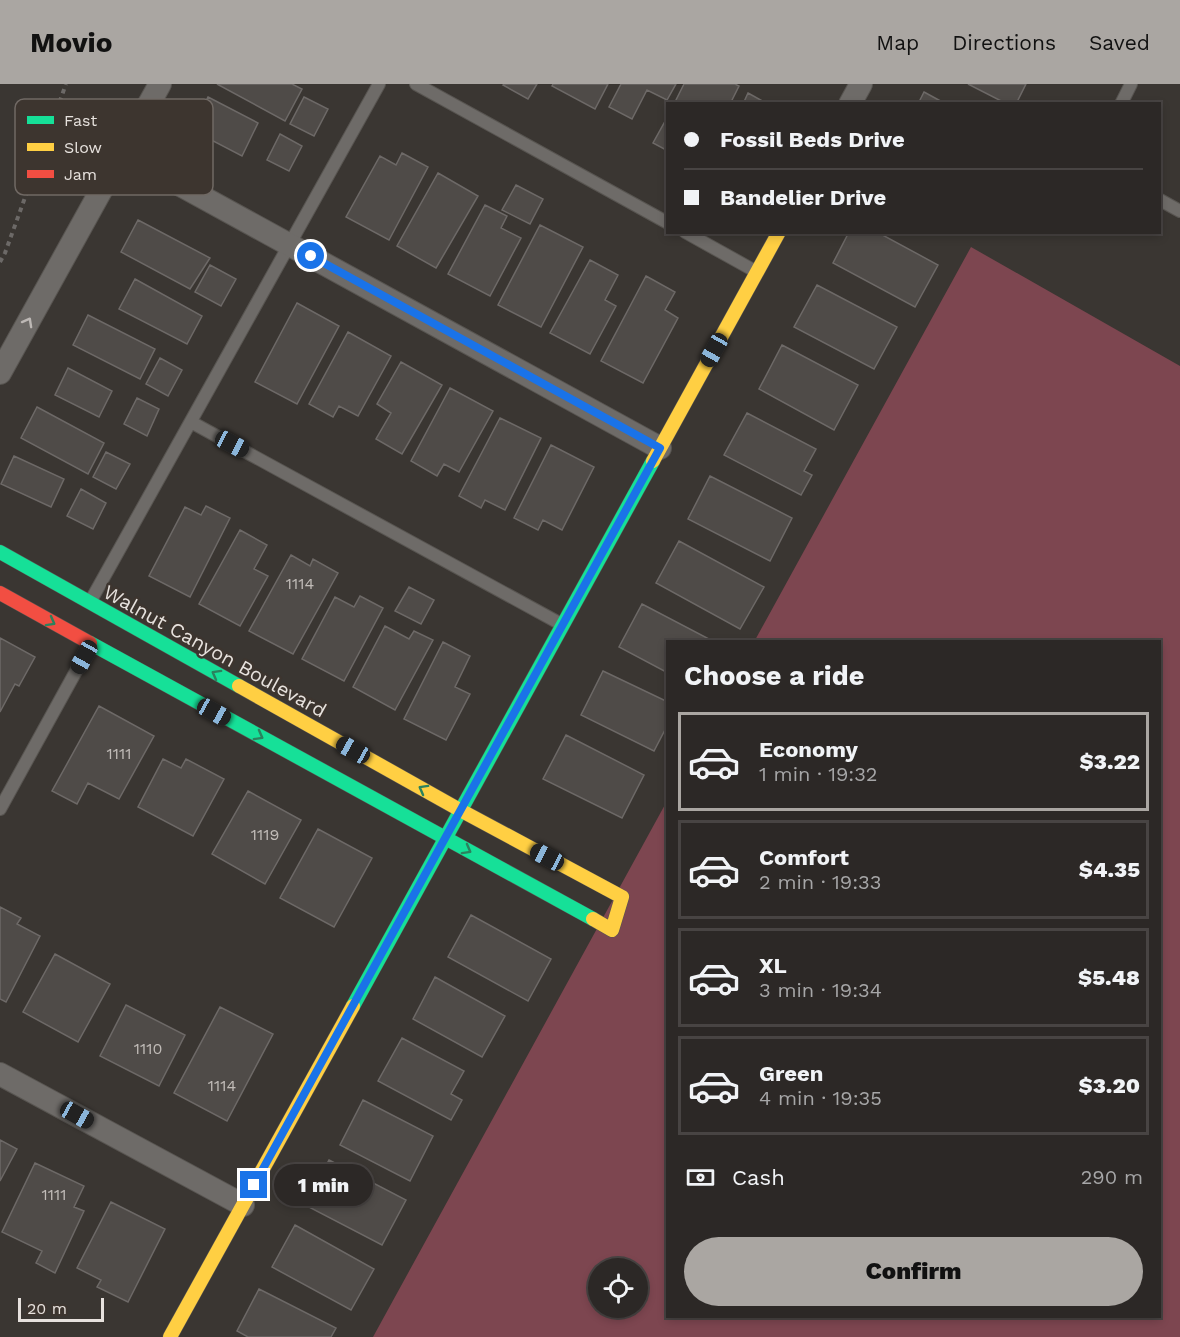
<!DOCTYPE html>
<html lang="en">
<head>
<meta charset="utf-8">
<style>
	:root { --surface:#2c2826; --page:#383432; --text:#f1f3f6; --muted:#a6a6a7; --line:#484443; --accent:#aaa6a2 }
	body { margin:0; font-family:"Work Sans",sans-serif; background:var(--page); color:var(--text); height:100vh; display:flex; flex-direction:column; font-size:22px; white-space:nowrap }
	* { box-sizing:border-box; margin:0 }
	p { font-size:20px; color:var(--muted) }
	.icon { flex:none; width:33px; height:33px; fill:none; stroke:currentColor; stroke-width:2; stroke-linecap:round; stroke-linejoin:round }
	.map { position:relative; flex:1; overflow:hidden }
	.side { position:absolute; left:666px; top:556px; width:495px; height:678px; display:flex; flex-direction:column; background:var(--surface); border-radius:0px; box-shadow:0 3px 9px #0003,0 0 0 2px var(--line) }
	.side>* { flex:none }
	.guide { position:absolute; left:666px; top:18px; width:495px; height:132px; border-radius:0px; box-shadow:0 3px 9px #0003,0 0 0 2px var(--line); display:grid; align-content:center; height:132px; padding:0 18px; background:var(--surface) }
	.controls { position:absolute; left:588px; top:1174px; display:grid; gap:12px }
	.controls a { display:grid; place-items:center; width:60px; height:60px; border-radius:50%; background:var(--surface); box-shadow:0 3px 9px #0003,0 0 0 2px var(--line); font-size:30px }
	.scale { position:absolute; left:18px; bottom:15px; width:86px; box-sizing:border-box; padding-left:6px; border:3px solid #e7e2de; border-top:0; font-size:16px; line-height:21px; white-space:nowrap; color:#e7e2de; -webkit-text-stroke:4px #3d352f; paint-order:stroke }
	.end { position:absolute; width:27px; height:27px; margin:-14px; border:8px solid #1a73e8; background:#fff; box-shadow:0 0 0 3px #fff }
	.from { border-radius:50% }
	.bubble { position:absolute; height:42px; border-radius:21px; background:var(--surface); box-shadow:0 3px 9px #0003,0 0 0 2px var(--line); font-size:20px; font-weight:800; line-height:42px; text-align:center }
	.car { position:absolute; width:18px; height:36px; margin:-18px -9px; border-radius:8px; box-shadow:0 0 4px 2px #0007; background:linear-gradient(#222 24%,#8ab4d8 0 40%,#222 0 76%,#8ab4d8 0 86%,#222 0) }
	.guide b { display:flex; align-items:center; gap:21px; height:57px; font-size:22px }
	.guide b+b { border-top:2px solid var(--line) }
	.guide i { width:15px; height:15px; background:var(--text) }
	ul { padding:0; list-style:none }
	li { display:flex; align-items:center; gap:18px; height:99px; margin:0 12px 9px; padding:0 6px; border:3px solid var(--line); border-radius:0px }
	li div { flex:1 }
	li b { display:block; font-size:22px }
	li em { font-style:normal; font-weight:800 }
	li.current { border-color:var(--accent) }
	li>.icon { width:54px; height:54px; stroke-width:1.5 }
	h2 { padding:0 18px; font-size:27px; line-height:72px }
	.pay { display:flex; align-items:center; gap:15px; height:66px; padding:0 18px; font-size:22px }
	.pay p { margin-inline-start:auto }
	.action { display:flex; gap:12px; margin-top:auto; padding:12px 18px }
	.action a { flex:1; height:69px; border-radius:36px; background:var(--accent); color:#111; font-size:24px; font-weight:800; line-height:69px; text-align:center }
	header { display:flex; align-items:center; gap:36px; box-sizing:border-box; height:84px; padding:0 30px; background:var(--accent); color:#111 }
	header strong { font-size:28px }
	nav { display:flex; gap:33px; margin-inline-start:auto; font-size:21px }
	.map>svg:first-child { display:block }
	.grass { fill:#7d4650; fill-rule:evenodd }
	.building { fill:#4f4b48; stroke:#6d6967; stroke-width:1.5 }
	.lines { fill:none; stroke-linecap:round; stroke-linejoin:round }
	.lane-casing { stroke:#585551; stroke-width:14 }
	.street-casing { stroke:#585551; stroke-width:24 }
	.fast-casing { stroke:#585551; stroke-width:15 }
	.slow-casing { stroke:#585551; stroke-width:15 }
	.jam-casing { stroke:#585551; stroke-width:15 }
	.path { stroke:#6c6967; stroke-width:4; stroke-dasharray:4.5 4.5; stroke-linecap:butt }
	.lane { stroke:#6e6b68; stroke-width:12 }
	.street { stroke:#6e6b68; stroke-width:22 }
	.fast { stroke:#16e098; stroke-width:14 }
	.slow { stroke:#ffcf43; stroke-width:14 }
	.jam { stroke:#f24e42; stroke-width:14 }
	.oneway { stroke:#bdb8b5 }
	.oneway2 { stroke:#2b825e }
	.route { stroke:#1a73e8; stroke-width:8 }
	.labels { text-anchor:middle; stroke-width:5; stroke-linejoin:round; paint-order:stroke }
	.number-label { font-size:16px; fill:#c1bcb8 }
	.street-label { font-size:20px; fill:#e7e2de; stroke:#3d352f }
	.key { fill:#3d352f; stroke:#706964; stroke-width:1.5 }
	.key-label { font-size:16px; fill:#e7e2de }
</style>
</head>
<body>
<header>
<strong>Movio</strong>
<nav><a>Map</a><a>Directions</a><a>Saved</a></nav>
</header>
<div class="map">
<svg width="1180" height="1253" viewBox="0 0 1180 1253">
	<rect width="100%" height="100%" fill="#3a3632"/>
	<path class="grass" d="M971,163L1180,282V1253H373L667,717L668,1233H1160V558H754ZM598,1185H638V1224H598Z"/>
	<path class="building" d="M217,0H292L302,5L285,37Z
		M504,0H537L528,15L503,1Z
		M553,0H608L595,25L552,2Z
		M621,0H676L667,16L647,6L632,35L609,23Z
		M684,0H735L739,2L730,20H674Z
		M968,0H1026L1016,20H1007Z
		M924,8L946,20H918Z
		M748,9L768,20H743Z
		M208,13L258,39L242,72L192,46Z
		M304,13L328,25L314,52L290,40Z
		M668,32V67L653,59Z
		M280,50L302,62L289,87L267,76Z
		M402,69L428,83L389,156L346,133L380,72L396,81Z
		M438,89L478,112L436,184L397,162Z
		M516,101L543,115L530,140L502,126Z
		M485,121L507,132L501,144L521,154L490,212L448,190Z
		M138,136L210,174L190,205L121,168Z
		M540,141L583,163L541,243L498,221Z
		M849,148H877L938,181L915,223L833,179Z
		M590,176L618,191L605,216L616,222L590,270L550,249Z
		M210,181L236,195L221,222L195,208Z
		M646,192L675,208L665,226L678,234L643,299L601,277Z
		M135,195L202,232L187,260L119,225Z
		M817,201L897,243L874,285L794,243Z
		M297,219L339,242L297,320L255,298Z
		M88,231L155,265L140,295L73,261Z
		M348,248L391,272L358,332L339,322L333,333L309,320Z
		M782,261L858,301L834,346L759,305Z
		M160,274L182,286L168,312L146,300Z
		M401,278L442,301L402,370L376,355L391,329L377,320Z
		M68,284L112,307L99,333L55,311Z
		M450,304L493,327L459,388L444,380L437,392L411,377Z
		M137,314L159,325L147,352L124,340Z
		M37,323L104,359L88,390L21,354Z
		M747,329L816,365L804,387L812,391L801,411L724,371Z
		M500,334L541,354L505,426L485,416L481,424L459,412Z
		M551,361L594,383L562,446L543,436L538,446L514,434Z
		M106,368L130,380L116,405L93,393Z
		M14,372L64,395L51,423L1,400Z
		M710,392L792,434L770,477L688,435Z
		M81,405L106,419L93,445L67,432Z
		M206,422L230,434L190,513L149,492L185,423L201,431Z
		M240,446L267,461L254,485L268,492L240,542L199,520Z
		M679,457L764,503L740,545L656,499Z
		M291,471L310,482L313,475L338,489L293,570L249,547Z
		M409,503L434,516L421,540L395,527Z
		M360,512L383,524L344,597L302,575L335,513L354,523Z
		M642,520L709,555L707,558H668V589L619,563Z
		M385,542L409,555L414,547L433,556L395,626L353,603Z
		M0,554L35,573L19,602L15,600L0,628Z
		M443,558L470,572L455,603L470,610L446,656L404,635Z
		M603,587L668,618V640L654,667L581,631Z
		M99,622L154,652L119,715L88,699L77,720L52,707Z
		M566,651L644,691L622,734L543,695Z
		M163,675L181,684L186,675L224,695L193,752L138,723Z
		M248,707L301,736L265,800L212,770Z
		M318,745L372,774L334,843L280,814Z
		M0,823L21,834L17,840L40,852L6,918L0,915Z
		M471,831L551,875L528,917L448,873Z
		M55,870L110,900L78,958L23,928Z
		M435,893L505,932L482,973L413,935Z
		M126,921L185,951L159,1002L100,972Z
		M220,923L273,950L227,1037L174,1009Z
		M402,954L464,987L451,1010L462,1016L451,1036L378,997Z
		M363,1016L433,1052L410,1097L340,1061Z
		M0,1056L17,1065L0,1097Z
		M329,1076L406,1116L382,1161L305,1121Z
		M35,1079L84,1102L74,1123L84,1127L55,1189L36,1179L42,1167L2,1148Z
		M111,1118L165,1145L128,1218L97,1203L101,1196L77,1184Z
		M295,1141L374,1185L351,1226L272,1183Z
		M259,1205L336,1244L331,1253H248L237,1247Z"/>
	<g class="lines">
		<defs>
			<path id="lane" d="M416,0L668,139
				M1121,20L1131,0
				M1160,116L1180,127
				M685,148L755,187
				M191,338L561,540
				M90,518L379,0
				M0,725L91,560"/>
			<path id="street" d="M850,20L861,0
				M122,69L660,364
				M0,289L160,0
				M0,990L243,1121"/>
			<path id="fast" d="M0,468L239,602
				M90,559L593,835
				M353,922L653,377"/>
			<path id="slow" d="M653,377L779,148
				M239,602L460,726L622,813L612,846L593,835
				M170,1253L353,922"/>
			<path id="jam" d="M0,509L90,559"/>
		</defs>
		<use href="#lane" class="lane-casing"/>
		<use href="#street" class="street-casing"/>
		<use href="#fast" class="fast-casing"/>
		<use href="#slow" class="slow-casing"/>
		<use href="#jam" class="jam-casing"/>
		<path class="path" d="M0,178L5,169L66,0"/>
		<use href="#lane" class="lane"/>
		<use href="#street" class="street"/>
		<use href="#fast" class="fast"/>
		<use href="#slow" class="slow"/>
		<use href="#jam" class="jam"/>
	</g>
	<defs><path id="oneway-chevron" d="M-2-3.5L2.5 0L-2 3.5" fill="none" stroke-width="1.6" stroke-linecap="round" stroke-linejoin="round" transform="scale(1.5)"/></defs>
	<use class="oneway" href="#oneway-chevron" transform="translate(28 238) rotate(-61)"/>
	<g class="oneway2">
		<use href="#oneway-chevron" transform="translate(51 538) rotate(29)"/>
		<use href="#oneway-chevron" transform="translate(216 590) rotate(-151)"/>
		<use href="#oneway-chevron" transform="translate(259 652) rotate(29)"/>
		<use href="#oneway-chevron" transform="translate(423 705) rotate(-151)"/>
		<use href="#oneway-chevron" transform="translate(467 766) rotate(29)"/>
	</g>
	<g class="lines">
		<path class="route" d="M254,1101L660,364L311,172"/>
	</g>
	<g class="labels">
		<g class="number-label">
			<text x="300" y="505">1114</text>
			<text x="119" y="675">1111</text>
			<text x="265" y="756">1119</text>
			<text x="148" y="970">1110</text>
			<text x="222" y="1007">1114</text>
			<text x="54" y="1116">1111</text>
		</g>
		<g class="street-label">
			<text transform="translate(215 567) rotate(29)" y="7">Walnut Canyon Boulevard</text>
		</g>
	</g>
	<rect x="15" y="15" width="198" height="96" rx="9" class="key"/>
	<rect x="27" y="32" width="27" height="8" fill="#16e098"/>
	<rect x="27" y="59" width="27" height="8" fill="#ffcf43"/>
	<rect x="27" y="86" width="27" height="8" fill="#f24e42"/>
	<g class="key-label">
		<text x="64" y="42">Fast</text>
		<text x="64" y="69">Slow</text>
		<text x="64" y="96">Jam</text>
	</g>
</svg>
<div class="controls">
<a><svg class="icon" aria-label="locate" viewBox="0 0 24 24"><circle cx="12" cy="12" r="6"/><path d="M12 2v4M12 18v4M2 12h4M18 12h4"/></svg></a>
</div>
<div class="scale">20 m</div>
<i class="end from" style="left:311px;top:172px"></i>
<i class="end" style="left:254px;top:1101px"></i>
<div class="bubble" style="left:274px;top:1080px;width:99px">1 min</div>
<i class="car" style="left:714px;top:266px;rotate:209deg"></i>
<i class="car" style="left:232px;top:360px;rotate:118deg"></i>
<i class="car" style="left:84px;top:573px;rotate:209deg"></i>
<i class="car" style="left:214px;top:628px;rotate:119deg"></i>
<i class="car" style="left:353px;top:666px;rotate:299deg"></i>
<i class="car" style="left:547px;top:773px;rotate:298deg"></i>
<i class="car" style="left:77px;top:1031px;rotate:119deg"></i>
<div class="guide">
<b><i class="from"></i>Fossil Beds Drive</b>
<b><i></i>Bandelier Drive</b>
</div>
<section class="side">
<h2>Choose a ride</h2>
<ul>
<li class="current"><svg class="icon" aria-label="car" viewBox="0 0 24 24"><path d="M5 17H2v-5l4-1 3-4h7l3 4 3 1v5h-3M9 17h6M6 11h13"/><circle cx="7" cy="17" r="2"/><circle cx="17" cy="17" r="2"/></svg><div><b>Economy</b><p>1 min · 19:32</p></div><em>$3.22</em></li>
<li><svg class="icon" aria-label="car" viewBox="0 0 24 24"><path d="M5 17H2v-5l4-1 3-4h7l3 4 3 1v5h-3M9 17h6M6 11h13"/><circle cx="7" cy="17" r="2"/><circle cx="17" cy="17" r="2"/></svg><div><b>Comfort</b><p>2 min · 19:33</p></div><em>$4.35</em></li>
<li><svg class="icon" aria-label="car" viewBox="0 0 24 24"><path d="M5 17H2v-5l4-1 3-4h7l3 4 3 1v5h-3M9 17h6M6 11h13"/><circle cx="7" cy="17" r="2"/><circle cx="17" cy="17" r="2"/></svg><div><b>XL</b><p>3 min · 19:34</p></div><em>$5.48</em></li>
<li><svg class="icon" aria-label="car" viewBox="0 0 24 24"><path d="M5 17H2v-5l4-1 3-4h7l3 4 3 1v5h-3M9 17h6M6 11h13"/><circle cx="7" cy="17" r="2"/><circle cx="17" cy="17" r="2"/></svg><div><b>Green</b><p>4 min · 19:35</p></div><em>$3.20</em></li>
</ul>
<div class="pay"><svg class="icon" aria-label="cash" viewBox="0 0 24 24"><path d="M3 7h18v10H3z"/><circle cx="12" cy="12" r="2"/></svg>Cash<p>290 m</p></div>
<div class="action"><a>Confirm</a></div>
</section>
</div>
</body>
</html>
